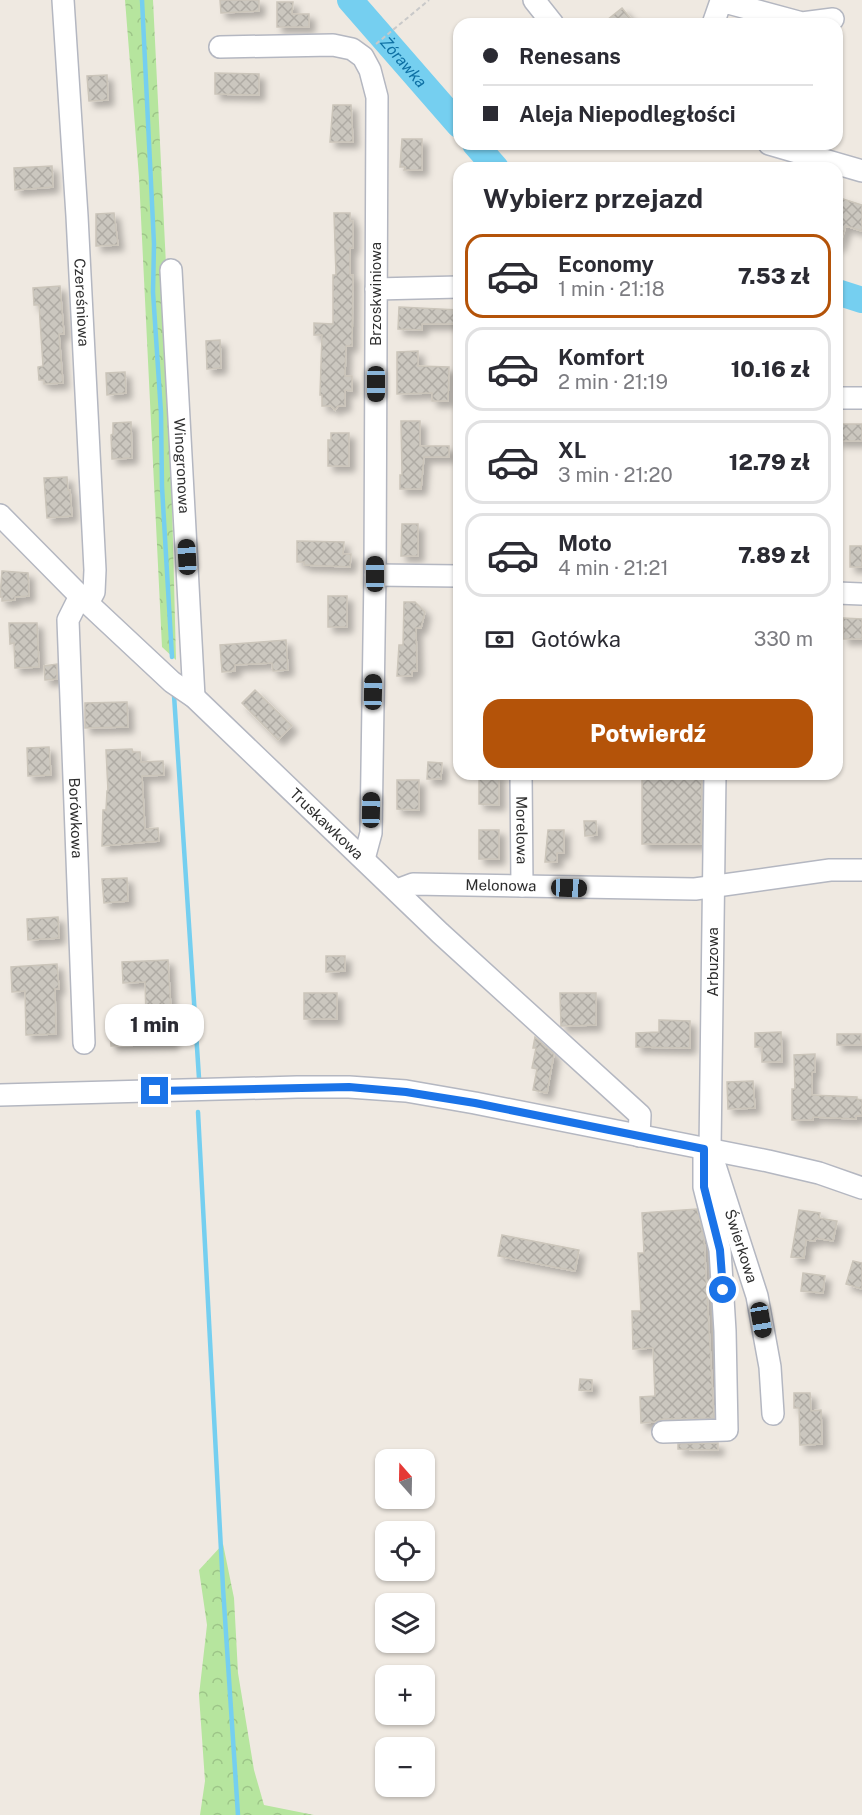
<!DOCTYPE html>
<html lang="pl">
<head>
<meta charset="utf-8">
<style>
	:root { --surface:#fff; --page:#f7f7f7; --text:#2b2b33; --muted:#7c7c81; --line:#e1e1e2; --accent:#b45309 }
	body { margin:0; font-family:"Public Sans",sans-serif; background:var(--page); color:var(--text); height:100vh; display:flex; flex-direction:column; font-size:22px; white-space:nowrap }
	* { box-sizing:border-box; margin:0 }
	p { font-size:20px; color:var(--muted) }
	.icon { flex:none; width:33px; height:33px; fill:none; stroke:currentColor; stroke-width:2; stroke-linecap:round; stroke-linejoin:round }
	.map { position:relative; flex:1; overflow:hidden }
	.panel { position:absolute; left:453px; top:162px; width:390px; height:618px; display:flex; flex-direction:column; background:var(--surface); border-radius:18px; box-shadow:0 2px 4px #0004 }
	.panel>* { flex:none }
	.hud { position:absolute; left:453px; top:18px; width:390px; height:132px; border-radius:18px; box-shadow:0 2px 4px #0004; display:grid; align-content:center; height:132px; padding:0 30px; background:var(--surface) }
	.needle { width:39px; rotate:340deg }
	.fabs { position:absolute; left:375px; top:1449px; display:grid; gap:12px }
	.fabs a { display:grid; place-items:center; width:60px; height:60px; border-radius:12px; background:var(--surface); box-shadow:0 2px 4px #0004; font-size:30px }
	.end { position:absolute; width:27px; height:27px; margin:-14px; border:8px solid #1a73e8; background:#fff; box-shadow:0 0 0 3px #fff }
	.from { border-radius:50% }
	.bubble { position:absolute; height:42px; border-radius:18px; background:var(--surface); box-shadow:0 2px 4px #0004; font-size:20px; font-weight:800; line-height:42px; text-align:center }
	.car { position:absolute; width:18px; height:36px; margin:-18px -9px; border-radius:8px; box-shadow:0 0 4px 2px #0007; background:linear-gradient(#222 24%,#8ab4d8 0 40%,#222 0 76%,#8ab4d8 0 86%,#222 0) }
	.hud b { display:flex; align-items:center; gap:21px; height:57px; font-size:22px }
	.hud b+b { border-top:2px solid var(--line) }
	.hud i { width:15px; height:15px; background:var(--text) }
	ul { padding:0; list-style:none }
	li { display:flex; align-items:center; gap:18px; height:84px; margin:0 12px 9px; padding:0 18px; border:3px solid var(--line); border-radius:18px }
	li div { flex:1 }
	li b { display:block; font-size:22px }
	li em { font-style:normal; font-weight:800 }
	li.selected { border-color:var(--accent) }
	li>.icon { width:54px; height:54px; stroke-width:1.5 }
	h2 { padding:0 30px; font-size:27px; line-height:72px }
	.pay { display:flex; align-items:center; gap:15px; height:66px; padding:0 30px; font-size:22px }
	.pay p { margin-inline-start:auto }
	.action { display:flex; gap:12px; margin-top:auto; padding:12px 30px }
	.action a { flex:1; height:69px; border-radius:18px; background:var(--accent); color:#fff; font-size:24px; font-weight:800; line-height:69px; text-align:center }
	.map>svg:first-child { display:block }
	.forest { fill:url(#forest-crowns) }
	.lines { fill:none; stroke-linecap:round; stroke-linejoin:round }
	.stream { stroke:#75cff0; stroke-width:4.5 }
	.river { stroke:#75cff0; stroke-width:26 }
	.building { fill:url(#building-cross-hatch); stroke:#cbc5ba; stroke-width:1.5; filter:url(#shadow) }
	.minor-casing { stroke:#b4b7c1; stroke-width:24 }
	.path { stroke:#c9c9c9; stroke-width:2; stroke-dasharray:4.5 3; stroke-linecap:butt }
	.minor { stroke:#fff; stroke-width:21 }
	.route { stroke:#1a73e8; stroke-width:8 }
	.labels { text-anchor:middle; stroke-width:5; stroke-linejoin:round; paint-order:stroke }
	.street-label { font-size:15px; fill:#2e2e2e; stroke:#fff }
	.water-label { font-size:16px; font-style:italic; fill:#0d6fa3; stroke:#fff }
</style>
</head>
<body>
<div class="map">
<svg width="862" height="1815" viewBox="0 0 862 1815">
	<defs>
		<pattern id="forest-crowns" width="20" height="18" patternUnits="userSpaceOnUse" patternTransform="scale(1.5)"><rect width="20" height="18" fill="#b6e59e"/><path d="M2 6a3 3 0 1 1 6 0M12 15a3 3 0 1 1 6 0" fill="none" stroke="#9dc588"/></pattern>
		<pattern id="building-cross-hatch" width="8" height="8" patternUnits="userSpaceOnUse" patternTransform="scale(1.5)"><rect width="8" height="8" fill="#cbc7bf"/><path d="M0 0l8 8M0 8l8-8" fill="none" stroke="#afaba4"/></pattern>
		<filter id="shadow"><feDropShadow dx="5.5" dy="5.5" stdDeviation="3" flood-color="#0004"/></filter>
	</defs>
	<rect width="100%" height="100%" fill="#efe9e1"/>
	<path class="forest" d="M125,0H153L166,265L176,660L162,647L139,177Z
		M223,1544L234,1598L238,1673L254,1770L264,1805L314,1815H200L205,1781L199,1695L207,1625L199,1570Z"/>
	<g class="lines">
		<path class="stream" d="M142,0L154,244L153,292L161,413L162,487L172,657
			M174,695L199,1078
			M198,1112L223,1588L238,1815"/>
		<g class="river">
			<path id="s1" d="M350,0L459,125"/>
			<path d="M475,144L496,168"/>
			<path d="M837,292L862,300"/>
		</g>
	</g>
	<path class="building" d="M220,0H259V11L221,13Z
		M277,2H293L292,14H309V27H277Z
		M622,8L635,24H602Z
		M215,73L259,74V95L215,94Z
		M107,75L108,100L89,101L87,76Z
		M333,105H351L353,142H330Z
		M402,139H422V170H404L405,167H400Z
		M52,166L53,187L15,190L14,168Z
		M837,197L862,205V231L846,226L839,247L837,246Z
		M114,213L118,245L96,246V214Z
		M334,213H350V221H353V248H350V275H353L352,346H346L345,376H352V391L345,390V406H338L335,410L331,406H322V395H320L322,335H314V323L333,324V275H336Z
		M60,286L64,334H59L63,383L44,384V380H39L38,367L43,366L39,305H34L33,288Z
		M399,307L459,310V324H422V330L398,329Z
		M220,340L221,368L207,369L206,341Z
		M418,351V366L449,367L448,401H432V393L397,394V352Z
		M125,372L126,393L107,395L106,373Z
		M401,421H420V446H449V457H424L421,489H400V475H402Z
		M131,422L132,458L112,459L111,435L113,434V423Z
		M837,424H862V441H837Z
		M331,433H349V466H328V440H331Z
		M67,477L68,490H70L72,516L47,518L44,478Z
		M402,524H418V556H401Z
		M297,541L344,542L343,554H351L350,567L304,565V562H297Z
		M850,546H862V567H850Z
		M2,571L28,573L29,596L15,597V600L2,601V597H0Z
		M328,596H347V627H328Z
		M404,602H415L425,612L421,628H416L417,671H412V676H397L399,645H403Z
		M843,618L862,619V639H843Z
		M9,623H37L39,667L15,668L14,643L10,644Z
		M286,640L288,670L273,671L272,663L235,665V671L222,672L220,645Z
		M57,664V679L45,680L44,666Z
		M255,690L292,726L278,740L242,703Z
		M127,702L128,727L85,728V703Z
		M49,747L51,775L28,776L27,748Z
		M132,749L133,752H140L141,762L163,761L164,775L142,776L145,829L158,828L159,841L102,846L103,810H106L107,791H108L106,750Z
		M428,762L442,763L441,779H427Z
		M479,774H499V805L479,804Z
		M642,774H702L701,844H642Z
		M397,780H419V810L397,809Z
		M584,821H596L597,835L585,836Z
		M479,830H499V859H479Z
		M548,830H564V853H557V862H545Z
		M127,878L128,901L104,903L102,879Z
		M58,917L59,938L28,940L27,919Z
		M326,956H345V971L326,972Z
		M168,960L173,1044L111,1046L109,1019L146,1017L145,982L123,983L122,962Z
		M57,964L59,989H55L56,1034L26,1035L25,991L12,992L11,967Z
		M304,993H337V1019H304Z
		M560,993H596V1025L561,1026Z
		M659,1020L690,1021V1048L636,1047V1033L659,1032Z
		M781,1032L782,1062H762V1047H755V1033Z
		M837,1034H861V1045H837Z
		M535,1037L554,1054L547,1093L533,1090L537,1069L532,1068L536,1048H533Z
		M815,1054V1072H812V1095L857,1097V1099L862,1100V1116H856V1119L813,1117V1120H792V1089H795L794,1055Z
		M753,1081L755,1108L728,1109L727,1082Z
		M697,1209L704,1239L714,1418L663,1419L655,1422L641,1423L640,1397L655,1396L653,1348L633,1349L632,1311H641L638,1253H644L642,1213Z
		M799,1210L820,1213L819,1218L837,1221L833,1241L816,1238L815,1241L806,1240L804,1258L791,1257Z
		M502,1235L579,1250L575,1271L498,1256Z
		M853,1261L862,1263V1289L846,1284Z
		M803,1273L825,1276L823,1293L801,1291Z
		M580,1379L592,1380V1391L579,1390Z
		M794,1393H810L811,1411L821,1410L822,1444L800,1445L799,1408H794Z
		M718,1443V1450L678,1449V1444Z"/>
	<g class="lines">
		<defs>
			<g id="minor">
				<path id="s2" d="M63,0L77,216L95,570L94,592L88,603"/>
				<path d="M534,0L553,24"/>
				<path d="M713,24L721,1L802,23L833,19"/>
				<path d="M220,47L333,45L352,49L363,57L370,70L377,97L375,575L371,833L364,859"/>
				<path d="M769,144L862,171"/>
				<path id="s3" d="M171,270L194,697"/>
				<path d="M376,289L459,287"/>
				<path d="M837,398H862"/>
				<path id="s4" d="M0,515L80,596L172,682L194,697L440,933L640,1115L639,1136"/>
				<path d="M375,575L459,576"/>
				<path d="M837,593L862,594"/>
				<path id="s5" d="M80,596L68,620L84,1043"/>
				<path id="s6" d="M521,774L522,886"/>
				<path id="s7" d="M715,774L710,1150L757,1296L770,1367L773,1414"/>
				<path id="s8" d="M397,890L413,884L695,889L830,870H862"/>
				<path d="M0,1095L297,1087H349L406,1091L475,1103L768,1161L819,1173L862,1188"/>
				<path d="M663,1432L727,1430L725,1331L720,1250L704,1187V1153"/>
			</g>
		</defs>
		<use href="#minor" class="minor-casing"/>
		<path class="path" d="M376,44L429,0"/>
		<use href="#minor" class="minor"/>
	</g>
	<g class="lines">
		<path class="route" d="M155,1091L349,1087L406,1092L475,1103L704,1149V1187L720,1250L723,1290"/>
	</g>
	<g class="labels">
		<g class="street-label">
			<text transform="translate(376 294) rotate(-90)" y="5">Brzoskwiniowa</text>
			<text dy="5" stroke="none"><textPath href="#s2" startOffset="303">Czereśniowa</textPath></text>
			<text dy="5" stroke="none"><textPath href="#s3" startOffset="196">Winogronowa</textPath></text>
			<text dy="5" stroke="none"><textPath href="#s5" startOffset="225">Borówkowa</textPath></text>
			<text dy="5" stroke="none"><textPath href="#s4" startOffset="450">Truskawkowa</textPath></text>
			<text dy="5" stroke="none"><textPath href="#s6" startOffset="56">Morelowa</textPath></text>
			<text dy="5" stroke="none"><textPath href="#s8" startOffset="105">Melonowa</textPath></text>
			<text transform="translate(713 962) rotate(-90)" y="5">Arbuzowa</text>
			<text dy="5" stroke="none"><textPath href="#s7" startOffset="477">Świerkowa</textPath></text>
		</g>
		<g class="water-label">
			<text dy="6" stroke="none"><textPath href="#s1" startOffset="82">Żórawka</textPath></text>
		</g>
	</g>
</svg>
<div class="fabs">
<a><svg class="needle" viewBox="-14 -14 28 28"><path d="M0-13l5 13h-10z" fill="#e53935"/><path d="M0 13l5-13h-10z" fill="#7c7c81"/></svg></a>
<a><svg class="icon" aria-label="locate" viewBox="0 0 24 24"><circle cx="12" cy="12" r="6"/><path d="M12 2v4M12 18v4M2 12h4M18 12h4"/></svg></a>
<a><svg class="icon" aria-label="layers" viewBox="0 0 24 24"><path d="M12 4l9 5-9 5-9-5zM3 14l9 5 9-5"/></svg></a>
<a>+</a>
<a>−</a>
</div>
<i class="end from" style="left:723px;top:1290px"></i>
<i class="end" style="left:155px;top:1091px"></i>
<div class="bubble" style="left:105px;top:1004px;width:99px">1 min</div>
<i class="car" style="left:376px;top:384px;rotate:180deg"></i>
<i class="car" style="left:187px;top:557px;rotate:357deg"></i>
<i class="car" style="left:375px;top:574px;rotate:0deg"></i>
<i class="car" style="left:373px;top:692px;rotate:1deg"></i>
<i class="car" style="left:371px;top:810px;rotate:1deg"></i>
<i class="car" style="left:569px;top:888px;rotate:92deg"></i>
<i class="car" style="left:761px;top:1320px;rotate:170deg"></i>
<div class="hud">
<b><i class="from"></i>Renesans</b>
<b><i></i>Aleja Niepodległości</b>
</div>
<section class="panel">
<h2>Wybierz przejazd</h2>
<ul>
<li class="selected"><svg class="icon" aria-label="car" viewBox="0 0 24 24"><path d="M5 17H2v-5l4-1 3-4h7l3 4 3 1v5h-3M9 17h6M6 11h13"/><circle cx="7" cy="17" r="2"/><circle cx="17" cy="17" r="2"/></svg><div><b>Economy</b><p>1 min · 21:18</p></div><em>7.53 zł</em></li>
<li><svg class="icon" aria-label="car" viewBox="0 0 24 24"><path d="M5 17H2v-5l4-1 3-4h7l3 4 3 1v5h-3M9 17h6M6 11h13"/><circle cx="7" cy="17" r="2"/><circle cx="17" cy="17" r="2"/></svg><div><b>Komfort</b><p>2 min · 21:19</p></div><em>10.16 zł</em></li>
<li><svg class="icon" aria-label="car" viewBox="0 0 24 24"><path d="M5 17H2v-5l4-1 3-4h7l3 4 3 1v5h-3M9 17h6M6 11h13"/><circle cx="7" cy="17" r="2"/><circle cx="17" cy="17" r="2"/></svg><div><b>XL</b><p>3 min · 21:20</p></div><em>12.79 zł</em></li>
<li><svg class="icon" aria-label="car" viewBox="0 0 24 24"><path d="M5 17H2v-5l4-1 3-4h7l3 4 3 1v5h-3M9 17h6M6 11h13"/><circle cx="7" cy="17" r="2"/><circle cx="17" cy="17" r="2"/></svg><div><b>Moto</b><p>4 min · 21:21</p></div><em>7.89 zł</em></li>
</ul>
<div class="pay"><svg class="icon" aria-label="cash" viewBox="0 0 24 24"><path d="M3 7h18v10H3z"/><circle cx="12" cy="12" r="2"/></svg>Gotówka<p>330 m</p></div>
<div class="action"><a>Potwierdź</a></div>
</section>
</div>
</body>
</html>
